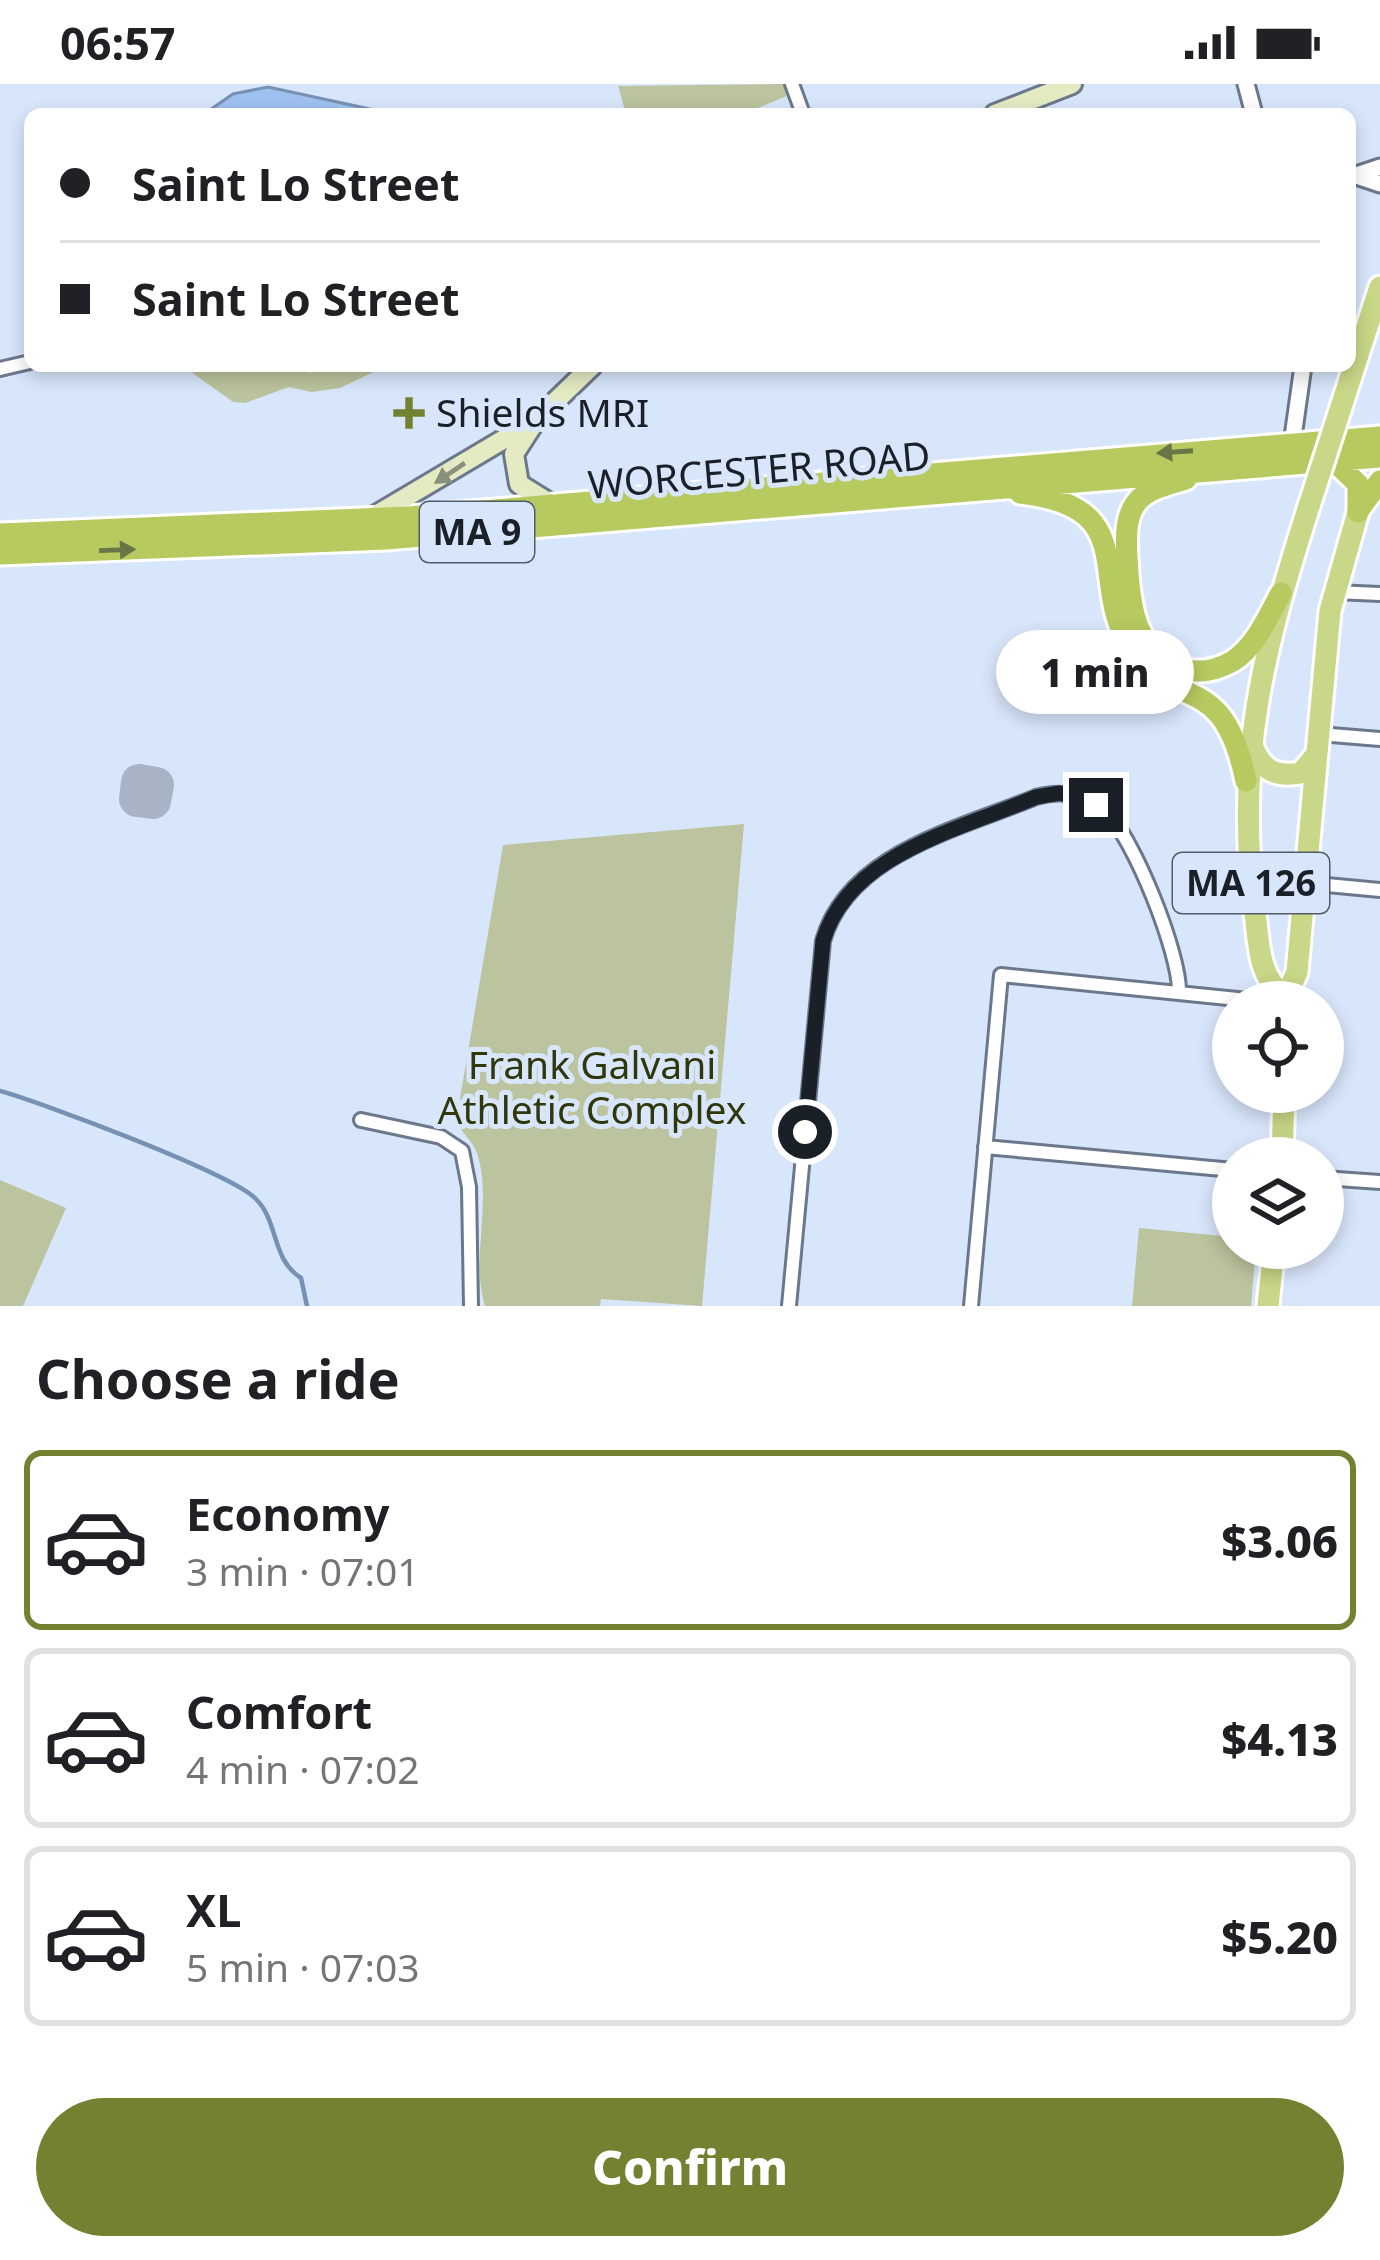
<!DOCTYPE html>
<html lang="en">
<head>
<meta charset="utf-8">
<style>
	:root { --surface:#fff; --page:#f2f2f2; --text:#202124; --muted:#757577; --line:#e0e0e0; --accent:#738230 }
	body { margin:0; font-family:"Noto Sans",sans-serif; background:var(--page); color:var(--text); height:100vh; display:flex; flex-direction:column; font-size:45px; white-space:nowrap }
	* { box-sizing:border-box; margin:0 }
	p { font-size:39px; color:var(--muted) }
	.icon { flex:none; width:66px; height:66px; fill:none; stroke:currentColor; stroke-width:2; stroke-linecap:round; stroke-linejoin:round }
	.map { position:relative; height:1222px; overflow:hidden }
	.details { display:flex; flex-direction:column; background:var(--surface); flex:1 }
	.details>* { flex:none }
	.banner { position:absolute; left:24px; top:24px; width:1332px; height:264px; border-radius:18px; box-shadow:0 6px 18px #0003; display:grid; align-content:center; height:264px; padding:0 36px; background:var(--surface) }
	.buttons { position:absolute; left:1212px; top:897px; display:grid; gap:24px }
	.buttons a { display:grid; place-items:center; width:132px; height:132px; border-radius:50%; background:var(--surface); box-shadow:0 6px 18px #0003; font-size:60px }
	.end { position:absolute; width:54px; height:54px; margin:-27px; border:15px solid #1a2027; background:#fff; box-shadow:0 0 0 6px #fff }
	.from { border-radius:50% }
	.bubble { position:absolute; height:84px; border-radius:42px; background:var(--surface); box-shadow:0 6px 18px #0003; font-size:39px; font-weight:800; line-height:84px; text-align:center }
	.banner b { display:flex; align-items:center; gap:42px; height:114px; font-size:45px }
	.banner b+b { border-top:3px solid var(--line) }
	.banner i { width:30px; height:30px; background:var(--text) }
	ul { padding:0; list-style:none }
	li { display:flex; align-items:center; gap:36px; height:180px; margin:0 24px 18px; padding:0 12px; border:6px solid var(--line); border-radius:18px }
	li div { flex:1 }
	li b { display:block; font-size:45px }
	li em { font-style:normal; font-weight:800 }
	li.selected { border-color:var(--accent) }
	li>.icon { width:108px; height:108px; stroke-width:1.5 }
	h2 { padding:0 36px; font-size:54px; line-height:144px }
	.button { display:flex; gap:24px; margin-top:auto; padding:24px 36px }
	.button a { flex:1; height:138px; border-radius:72px; background:var(--accent); color:#fff; font-size:48px; font-weight:800; line-height:138px; text-align:center }
	.status { display:flex; justify-content:space-between; align-items:center; height:84px; padding:0 60px; background:var(--surface); direction:ltr }
	.status svg { height:33px; fill:currentColor }
	.map>svg:first-child { display:block }
	.green { fill:#bbc49e }
	.water { fill:#9fc1f1; stroke:#7791b4; stroke-width:3 }
	.lines { fill:none; stroke-linecap:round; stroke-linejoin:round }
	.stream { stroke:#7791b4; stroke-width:4.5 }
	.taxiway { stroke:#a8b4c5; stroke-width:36 }
	.minor-casing { stroke:#6b788b; stroke-width:18 }
	.tertiary-casing { stroke:#6b788b; stroke-width:21 }
	.secondary-casing { stroke:#6b788b; stroke-width:24 }
	.primary-casing { stroke:#fff; stroke-width:27 }
	.trunk-casing { stroke:#fff; stroke-width:27 }
	.minor { stroke:#fff; stroke-width:12 }
	.tertiary { stroke:#fff; stroke-width:15 }
	.secondary { stroke:#e4ebc3; stroke-width:18 }
	.primary { stroke:#c9d788; stroke-width:21 }
	.trunk { stroke:#b7ca60; stroke-width:21 }
	.primary-bridge-casing { stroke:#fff; stroke-width:27; stroke-linecap:butt }
	.primary-bridge { stroke:#c9d788; stroke-width:21 }
	.oneway { fill:#687544 }
	.oneway2 { fill:#89907d }
	.route { stroke:#1a2027; stroke-width:15 }
	.poi-dot { fill:#738230; stroke:#d8e6fb; stroke-width:4.5 }
	.labels { text-anchor:middle; stroke-width:10; stroke-linejoin:round; paint-order:stroke }
	.shield { fill:#d8e6fb; stroke:#535b67; stroke-width:3 }
	.shield-label { font-size:36px; font-weight:bold; fill:#1a2027 }
	.poi-label { font-size:39px; fill:#1a2027; stroke:#d8e6fb; text-anchor:start }
	.street-label { font-size:39px; fill:#1a2027; stroke:#d8e6fb }
	.park-label { font-size:39px; fill:#30370b; stroke:#d8e6fb }
</style>
</head>
<body>
<div class="status"><b>06:57</b><svg viewBox="0 0 49 12"><path d="M0 12V9h3v3zM5 12V6h3v6zM10 12V3h3v9zM15 12V0h3v12zM26 1h20v11H26zM47 4h2v5h-2z"/></svg></div>
<div class="map">
<svg width="1380" height="1222" viewBox="0 0 1380 1222">
	<rect width="100%" height="100%" fill="#d8e6fb"/>
	<path class="green" d="M783,0L787,12L743,30H626L618,2Z
		M183,282H291L311,289L320,282H386L340,304L312,308L289,303L245,319L233,318Z
		M744,740L702,1222L601,1215L600,1222H485C470,1173 493,1119 477,1069C472,1056 462,1049 456,1038L503,761Z
		M0,1096L66,1124L23,1222H0Z
		M1139,1144L1233,1153V1164H1256L1251,1222H1132Z"/>
	<path class="water" d="M268,3L393,30H204L233,10Z"/>
	<g class="lines">
		<path class="stream" d="M0,1007C40,1018 231,1089 256,1115C279,1138 271,1175 301,1194L307,1222"/>
		<path class="taxiway" d="M139,698L156,701L153,717L137,715Z"/>
		<defs>
			<path id="minor" d="M792,0L803,30
				M0,285L30,278
				M1335,508L1380,510
				M1319,650L1380,655
				M1306,799L1380,806
				M361,1036L441,1053L462,1067L469,1103L471,1222
				M985,1063L1233,1086
				M1323,1094L1380,1098
				M789,1222L823,857C848,769 960,745 1036,713C1061,706 1086,710 1106,728C1134,754 1180,870 1179,908
				M971,1222L1001,891L1267,918"/>
			<path id="tertiary" d="M1246,0L1254,30
				M1356,92L1380,100
				M1350,93L1380,83
				M1292,360L1303,282"/>
			<path id="secondary" d="M995,30L1072,0
				M551,420L519,400L514,370L536,336L592,282
				M376,431L536,336"/>
			<path id="primary" d="M1343,317L1380,203
				M1251,658C1260,685 1274,694 1301,689L1317,670
				M1284,912C1258,892 1259,860 1255,829C1234,676 1264,562 1310,419
				M1284,918L1297,888L1330,527L1358,428
				M1282,1074L1284,1008
				M1268,1222L1274,1164"/>
			<path id="trunk" d="M1334,377L1358,400V428
				M1186,395C1169,400 1146,405 1136,419C1125,433 1126,456 1127,473C1129,519 1134,575 1188,586C1203,589 1219,585 1233,577C1256,562 1268,533 1281,509
				M1020,409C1145,423 1086,498 1132,565C1177,631 1222,583 1246,697
				M1358,427L1380,397
				M0,450L409,433L1380,353
				M0,470L386,455L1380,373"/>
		</defs>
		<use href="#minor" class="minor-casing"/>
		<use href="#tertiary" class="tertiary-casing"/>
		<use href="#secondary" class="secondary-casing"/>
		<use href="#primary" class="primary-casing"/>
		<use href="#trunk" class="trunk-casing"/>
		<use href="#minor" class="minor"/>
		<use href="#tertiary" class="tertiary"/>
		<use href="#secondary" class="secondary"/>
		<use href="#primary" class="primary"/>
		<use href="#trunk" class="trunk"/>
		<defs>
			<path id="primary-bridge" d="M1310,419L1343,317"/>
		</defs>
		<use href="#primary-bridge" class="primary-bridge-casing"/>
		<use href="#primary-bridge" class="primary-bridge"/>
	</g>
	<defs><path id="oneway-solid" d="M-6-.8H1V-3.2L6.5 0L1 3.2V.8H-6Z" transform="scale(3)"/></defs>
	<g class="oneway">
		<use href="#oneway-solid" transform="translate(1175 368) rotate(176)"/>
		<use href="#oneway-solid" transform="translate(117 466) rotate(-2)"/>
	</g>
	<use class="oneway2" href="#oneway-solid" transform="translate(450 389) rotate(146)"/>
	<g class="lines">
		<path class="route" d="M805,1048L823,857C849,769 960,746 1036,713L1060,709L1096,721"/>
	</g>
	<path class="poi-dot" d="M403 311h12v12h12v12h-12v12h-12v-12h-12v-12h12z"/>
	<g class="labels">
		<g class="shield">
			<rect x="420" y="418" width="114" height="60" rx="9"/>
			<rect x="1173" y="769" width="156" height="60" rx="9"/>
		</g>
		<g class="shield-label">
			<text x="477" y="461">MA 9</text>
			<text x="1251" y="812">MA 126</text>
		</g>
		<g class="poi-label">
			<text x="436" y="343">Shields MRI</text>
		</g>
		<g class="street-label">
			<text transform="translate(759 386) rotate(-5)" y="14">WORCESTER ROAD</text>
		</g>
		<g class="park-label">
			<text x="592" y="995">Frank Galvani<tspan x="592" dy="45">Athletic Complex</tspan></text>
		</g>
	</g>
</svg>
<div class="buttons">
<a><svg class="icon" aria-label="locate" viewBox="0 0 24 24"><circle cx="12" cy="12" r="6"/><path d="M12 2v4M12 18v4M2 12h4M18 12h4"/></svg></a>
<a><svg class="icon" aria-label="layers" viewBox="0 0 24 24"><path d="M12 4l9 5-9 5-9-5zM3 14l9 5 9-5"/></svg></a>
</div>
<i class="end from" style="left:805px;top:1048px"></i>
<i class="end" style="left:1096px;top:721px"></i>
<div class="bubble" style="left:996px;top:546px;width:198px">1 min</div>
<div class="banner">
<b><i class="from"></i>Saint Lo Street</b>
<b><i></i>Saint Lo Street</b>
</div>
</div>
<section class="details">
<h2>Choose a ride</h2>
<ul>
<li class="selected"><svg class="icon" aria-label="car" viewBox="0 0 24 24"><path d="M5 17H2v-5l4-1 3-4h7l3 4 3 1v5h-3M9 17h6M6 11h13"/><circle cx="7" cy="17" r="2"/><circle cx="17" cy="17" r="2"/></svg><div><b>Economy</b><p>3 min · 07:01</p></div><em>$3.06</em></li>
<li><svg class="icon" aria-label="car" viewBox="0 0 24 24"><path d="M5 17H2v-5l4-1 3-4h7l3 4 3 1v5h-3M9 17h6M6 11h13"/><circle cx="7" cy="17" r="2"/><circle cx="17" cy="17" r="2"/></svg><div><b>Comfort</b><p>4 min · 07:02</p></div><em>$4.13</em></li>
<li><svg class="icon" aria-label="car" viewBox="0 0 24 24"><path d="M5 17H2v-5l4-1 3-4h7l3 4 3 1v5h-3M9 17h6M6 11h13"/><circle cx="7" cy="17" r="2"/><circle cx="17" cy="17" r="2"/></svg><div><b>XL</b><p>5 min · 07:03</p></div><em>$5.20</em></li>
</ul>
<div class="button"><a>Confirm</a></div>
</section>
</body>
</html>
